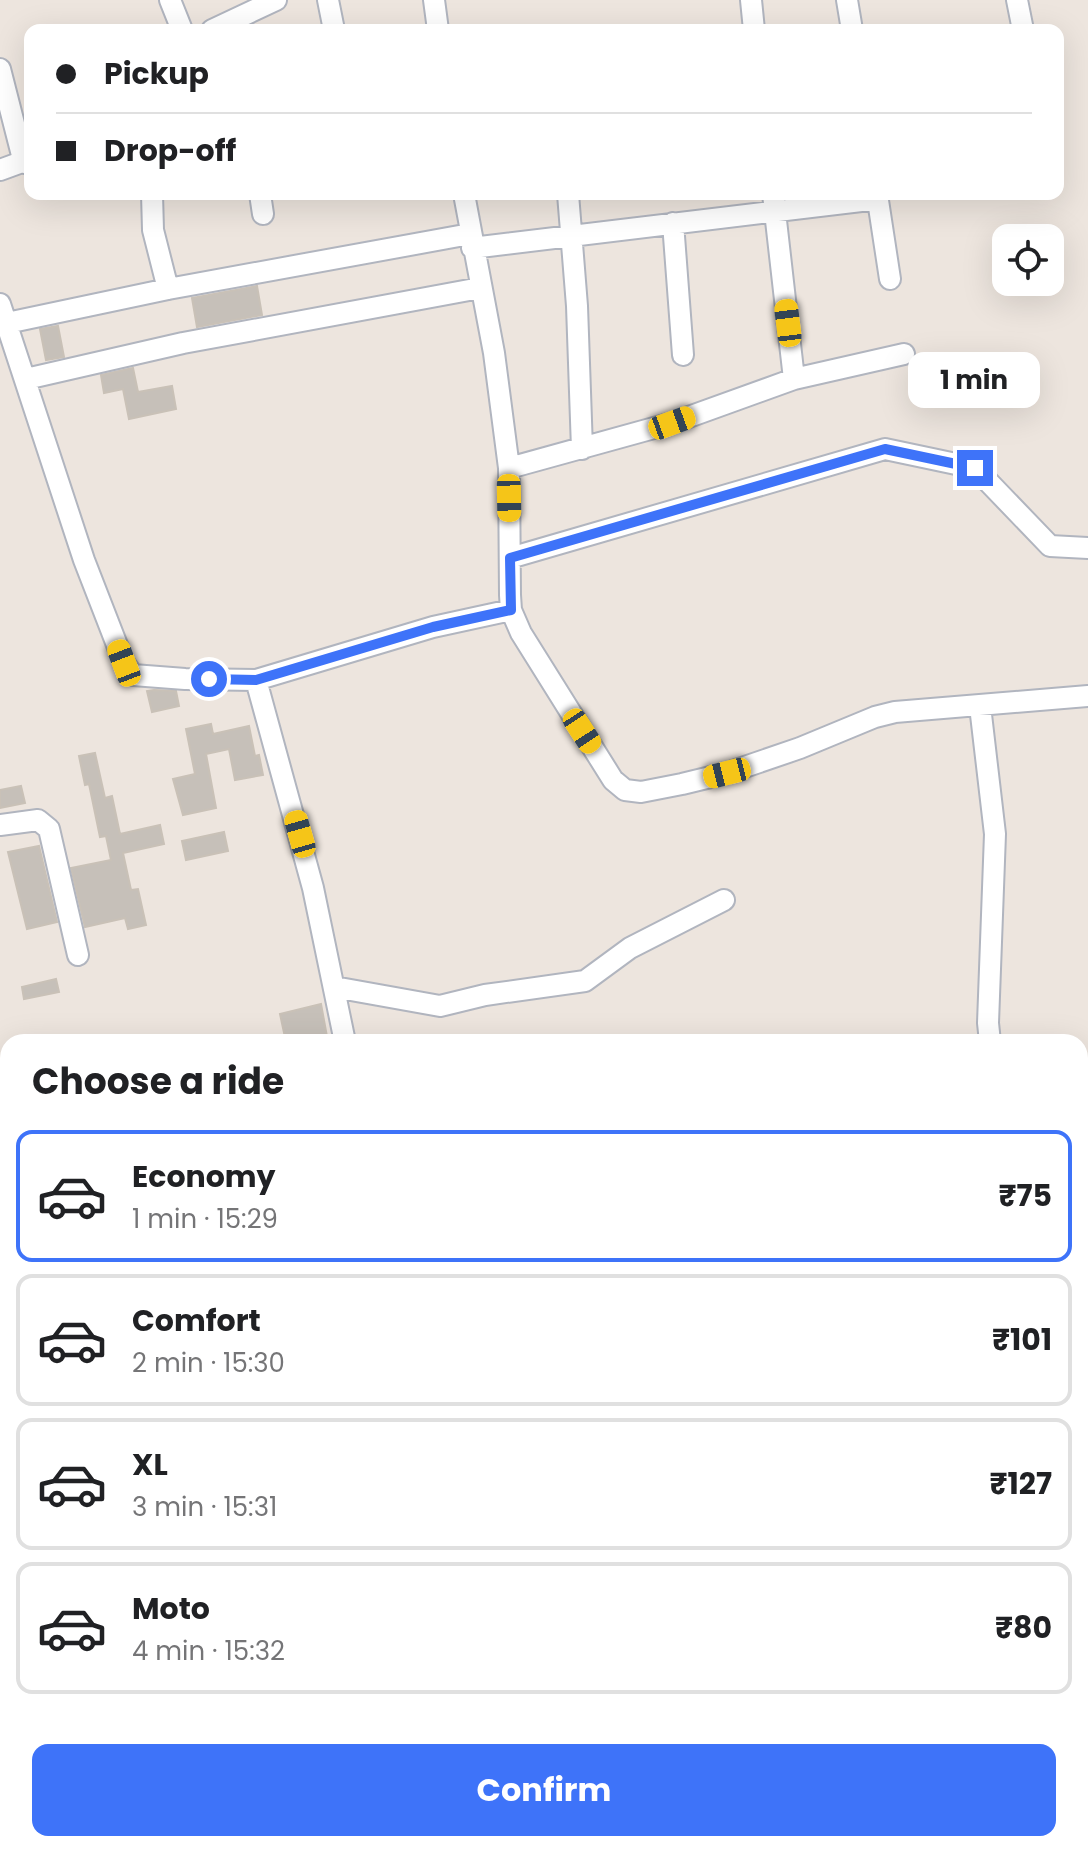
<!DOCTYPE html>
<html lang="en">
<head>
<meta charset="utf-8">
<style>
	:root { --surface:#fff; --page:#f6f6f6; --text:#202124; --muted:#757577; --line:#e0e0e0; --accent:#3e73f9 }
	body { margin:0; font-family:Poppins,sans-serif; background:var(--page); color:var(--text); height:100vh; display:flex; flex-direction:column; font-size:30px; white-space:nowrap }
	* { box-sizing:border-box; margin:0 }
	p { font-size:26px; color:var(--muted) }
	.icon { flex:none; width:44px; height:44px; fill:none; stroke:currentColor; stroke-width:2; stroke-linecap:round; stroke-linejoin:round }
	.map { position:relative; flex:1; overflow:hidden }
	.drawer { position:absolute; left:0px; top:1034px; width:1088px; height:818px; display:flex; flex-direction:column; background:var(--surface); border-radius:24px 24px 0 0; box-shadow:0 8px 32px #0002 }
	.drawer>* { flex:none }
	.banner { position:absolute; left:24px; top:24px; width:1040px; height:176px; border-radius:16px; box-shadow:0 8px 32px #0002; display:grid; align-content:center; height:176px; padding:0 32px; background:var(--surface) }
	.tools { position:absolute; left:992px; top:224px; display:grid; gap:16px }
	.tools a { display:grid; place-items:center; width:72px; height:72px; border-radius:16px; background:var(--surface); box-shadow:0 8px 32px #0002; font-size:40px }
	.end { position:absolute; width:36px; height:36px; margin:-18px; border:10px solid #3e73f9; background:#fff; box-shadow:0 0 0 4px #fff }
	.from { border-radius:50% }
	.bubble { position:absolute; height:56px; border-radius:16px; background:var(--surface); box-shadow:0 8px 32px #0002; font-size:26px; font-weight:700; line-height:56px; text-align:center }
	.car { position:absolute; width:24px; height:48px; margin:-24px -12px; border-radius:10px; box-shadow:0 0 6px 2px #0007; background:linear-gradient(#f5c518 24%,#345 0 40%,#f5c518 0 76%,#345 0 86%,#f5c518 0) }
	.banner b { display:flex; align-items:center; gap:28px; height:76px; font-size:30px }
	.banner b+b { border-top:2px solid var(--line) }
	.banner i { width:20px; height:20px; background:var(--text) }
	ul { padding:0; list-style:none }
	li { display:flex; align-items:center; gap:24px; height:132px; margin:0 16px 12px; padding:0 16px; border:4px solid var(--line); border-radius:16px }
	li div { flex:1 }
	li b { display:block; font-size:30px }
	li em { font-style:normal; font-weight:700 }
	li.current { border-color:var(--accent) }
	li>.icon { width:72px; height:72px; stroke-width:1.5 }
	h2 { padding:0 32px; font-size:36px; line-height:96px }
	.action { display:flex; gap:16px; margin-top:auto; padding:16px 32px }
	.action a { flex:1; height:92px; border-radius:16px; background:var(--accent); color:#fff; font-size:32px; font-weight:700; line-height:92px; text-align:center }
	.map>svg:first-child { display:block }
	.building { fill:#c6c0b9; stroke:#c9c1b7; stroke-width:2 }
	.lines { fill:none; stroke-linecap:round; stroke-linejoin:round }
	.minor-casing { stroke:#b1b5bf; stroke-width:24 }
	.minor { stroke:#fff; stroke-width:20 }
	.route { stroke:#3e73f9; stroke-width:10 }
</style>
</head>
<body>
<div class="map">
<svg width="1088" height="1851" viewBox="0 0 1088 1851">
	<rect width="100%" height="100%" fill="#ede5de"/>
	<path class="building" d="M257,286L262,315L197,327L192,298Z
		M58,326L64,357L46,360L40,329Z
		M133,368L138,392L172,386L176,409L129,419L123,389L104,393L101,375Z
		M154,690L176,691L179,706L152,712L147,691Z
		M211,724L213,734L249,726L255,756L259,755L263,775L235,780L229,749L206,754L216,808L183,815L173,779L195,774L186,729Z
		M95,753L105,798L112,796L120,834L160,825L164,844L123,853L131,890L138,889L146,925L128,929L125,918L85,927L71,868L111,860L106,836L100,837L89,784L85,785L79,756Z
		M21,786L25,803L0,808V790Z
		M224,832L228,851L186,860L182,841Z
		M39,846L57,922L27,929L8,852Z
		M56,979L59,992L24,999L22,987Z
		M321,1004L328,1042H286L280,1014Z"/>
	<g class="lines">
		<defs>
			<path id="minor" d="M170,0L182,30
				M328,0L334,30
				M434,0L438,30
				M751,0L754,30
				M847,0L852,30
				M1017,0L1023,30
				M212,30L276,0
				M0,69L24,163
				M0,170L30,159
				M152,194L153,230L168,289
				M260,194L263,214
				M464,194L494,353L509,468L510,595L511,610L521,633L613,780L625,790L641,792L682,784L727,773L800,748L875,717L895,712L1088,696
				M568,194L577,306L582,449
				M773,194L794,379
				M877,194L890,279
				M673,223L683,355
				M472,248L878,199
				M0,304L84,560L124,663L133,675L185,679L256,680L433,627L511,610
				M7,323L168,289L470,234
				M26,379L183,343L480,288
				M509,468L672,423L794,379L904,354
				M510,558L885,449L975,468L1050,546L1088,548
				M256,680L313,888L345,1042
				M980,706L995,834L988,1023L990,1042
				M0,825L38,820L49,829L78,955
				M334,987L440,1006L485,995L585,981L630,948L724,900
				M1080,1225H1088
				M0,1654L8,1651
				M1080,1720L1088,1716
				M340,1844L342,1851
				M447,1844L449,1851
				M552,1844L555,1851
				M659,1844L660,1851
				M1050,1844L1051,1851"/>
		</defs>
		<use href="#minor" class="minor-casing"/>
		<use href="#minor" class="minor"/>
	</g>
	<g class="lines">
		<path class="route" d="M209,679L256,680L433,627L511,610L510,558L885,449L975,468"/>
	</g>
</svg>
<div class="tools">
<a><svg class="icon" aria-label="locate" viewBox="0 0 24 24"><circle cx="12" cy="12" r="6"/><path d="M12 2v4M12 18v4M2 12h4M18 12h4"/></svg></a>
</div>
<i class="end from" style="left:209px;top:679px"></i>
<i class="end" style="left:975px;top:468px"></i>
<div class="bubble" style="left:908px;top:352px;width:132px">1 min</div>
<i class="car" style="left:788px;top:323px;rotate:353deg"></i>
<i class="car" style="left:672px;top:423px;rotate:70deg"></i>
<i class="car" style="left:509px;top:498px;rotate:179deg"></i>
<i class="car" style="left:124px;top:663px;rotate:339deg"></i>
<i class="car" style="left:582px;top:731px;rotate:147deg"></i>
<i class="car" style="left:727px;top:773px;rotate:256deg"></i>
<i class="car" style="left:300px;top:834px;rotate:344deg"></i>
<div class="banner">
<b><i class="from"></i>Pickup</b>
<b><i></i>Drop-off</b>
</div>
<section class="drawer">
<h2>Choose a ride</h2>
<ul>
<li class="current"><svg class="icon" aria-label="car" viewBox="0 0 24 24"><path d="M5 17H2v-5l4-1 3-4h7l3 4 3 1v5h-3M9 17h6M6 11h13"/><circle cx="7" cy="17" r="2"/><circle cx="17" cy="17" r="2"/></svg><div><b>Economy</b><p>1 min · 15:29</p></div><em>₹75</em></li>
<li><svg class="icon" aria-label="car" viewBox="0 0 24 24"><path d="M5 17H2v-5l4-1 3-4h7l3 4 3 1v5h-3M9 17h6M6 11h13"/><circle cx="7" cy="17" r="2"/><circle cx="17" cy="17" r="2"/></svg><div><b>Comfort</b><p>2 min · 15:30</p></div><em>₹101</em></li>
<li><svg class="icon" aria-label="car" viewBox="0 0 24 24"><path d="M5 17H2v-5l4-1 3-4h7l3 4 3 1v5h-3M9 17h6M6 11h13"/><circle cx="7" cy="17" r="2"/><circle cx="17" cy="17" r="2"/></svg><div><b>XL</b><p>3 min · 15:31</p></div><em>₹127</em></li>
<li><svg class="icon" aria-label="car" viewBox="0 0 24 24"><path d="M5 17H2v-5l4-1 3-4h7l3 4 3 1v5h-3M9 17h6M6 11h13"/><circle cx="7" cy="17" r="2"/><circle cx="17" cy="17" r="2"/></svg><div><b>Moto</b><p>4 min · 15:32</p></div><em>₹80</em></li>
</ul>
<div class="action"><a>Confirm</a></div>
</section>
</div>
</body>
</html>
